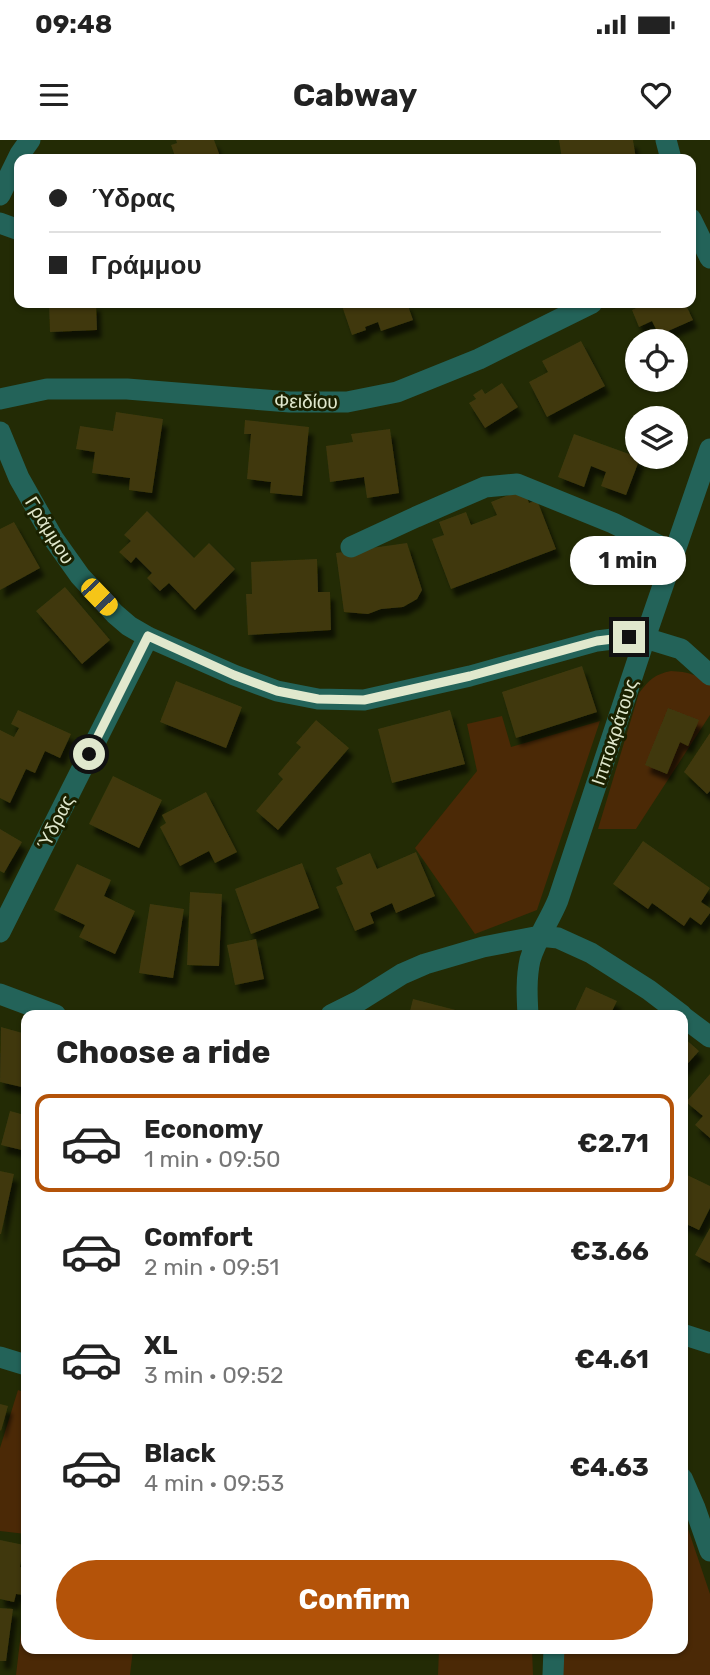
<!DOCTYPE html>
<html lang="en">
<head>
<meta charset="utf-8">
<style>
	:root { --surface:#fff; --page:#f6f6f6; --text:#222; --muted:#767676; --line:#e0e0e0; --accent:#b45309 }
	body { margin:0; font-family:Rubik,sans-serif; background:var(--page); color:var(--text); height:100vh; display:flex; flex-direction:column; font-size:26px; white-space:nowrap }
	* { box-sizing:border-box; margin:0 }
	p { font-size:23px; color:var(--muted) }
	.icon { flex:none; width:38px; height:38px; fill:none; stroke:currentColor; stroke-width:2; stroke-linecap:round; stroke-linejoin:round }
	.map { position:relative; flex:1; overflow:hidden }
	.side { position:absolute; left:21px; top:870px; width:667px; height:644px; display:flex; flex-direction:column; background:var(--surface); border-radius:14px; box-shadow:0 2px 5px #0004 }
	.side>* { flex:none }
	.banner { position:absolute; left:14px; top:14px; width:682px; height:154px; border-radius:14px; box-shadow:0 2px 5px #0004; display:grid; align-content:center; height:154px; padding:0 35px; background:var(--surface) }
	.tools { position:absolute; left:625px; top:189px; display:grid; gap:14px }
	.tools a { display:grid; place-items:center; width:63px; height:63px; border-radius:50%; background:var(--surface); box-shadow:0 2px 5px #0004; font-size:35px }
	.end { position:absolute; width:32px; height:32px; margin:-16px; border:9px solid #e0e8cd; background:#111; box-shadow:0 0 0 4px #111 }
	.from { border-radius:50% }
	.bubble { position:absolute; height:49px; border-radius:24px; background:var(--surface); box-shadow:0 2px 5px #0004; font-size:23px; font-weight:700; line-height:49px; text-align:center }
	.car { position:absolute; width:21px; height:42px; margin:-21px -10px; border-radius:9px; box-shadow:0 0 5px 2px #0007; background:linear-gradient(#f5c518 24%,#345 0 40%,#f5c518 0 76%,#345 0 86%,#f5c518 0) }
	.banner b { display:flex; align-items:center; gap:24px; height:66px; font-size:26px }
	.banner b+b { border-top:2px solid var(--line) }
	.banner i { width:18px; height:18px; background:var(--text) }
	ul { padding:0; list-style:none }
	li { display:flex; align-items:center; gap:21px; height:98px; margin:0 14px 10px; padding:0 21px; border:4px solid transparent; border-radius:14px }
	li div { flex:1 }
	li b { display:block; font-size:26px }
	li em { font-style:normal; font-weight:700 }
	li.selected { border-color:var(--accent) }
	li>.icon { width:63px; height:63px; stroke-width:1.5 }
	h2 { padding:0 35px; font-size:32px; line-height:84px }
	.action { display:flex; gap:14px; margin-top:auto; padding:14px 35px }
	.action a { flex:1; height:80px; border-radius:42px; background:var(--accent); color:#fff; font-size:28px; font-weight:700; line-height:80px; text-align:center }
	.status { display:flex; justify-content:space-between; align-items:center; height:49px; padding:0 35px; background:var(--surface); direction:ltr }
	.status svg { height:19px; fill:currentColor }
	header { display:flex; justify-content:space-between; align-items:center; height:91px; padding:0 35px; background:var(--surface); font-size:32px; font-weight:700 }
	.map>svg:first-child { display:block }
	.green { fill:#4b2906 }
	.building { fill:#3f390f; filter:url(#shadow) }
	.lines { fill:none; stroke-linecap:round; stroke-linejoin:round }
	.minor { stroke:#236359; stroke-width:21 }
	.route { stroke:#e0e8cd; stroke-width:9 }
	.labels { text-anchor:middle; stroke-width:6; stroke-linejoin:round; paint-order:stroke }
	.street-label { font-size:19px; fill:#e0e8cd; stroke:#1a2100 }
</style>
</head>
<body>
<div class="status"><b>09:48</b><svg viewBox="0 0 49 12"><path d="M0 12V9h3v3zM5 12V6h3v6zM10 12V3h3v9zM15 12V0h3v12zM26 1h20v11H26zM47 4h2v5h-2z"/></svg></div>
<header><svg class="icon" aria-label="menu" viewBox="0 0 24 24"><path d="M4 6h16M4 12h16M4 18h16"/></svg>Cabway<svg class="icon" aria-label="heart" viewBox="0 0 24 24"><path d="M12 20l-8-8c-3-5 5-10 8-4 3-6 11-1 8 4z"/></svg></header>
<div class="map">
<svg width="710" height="1535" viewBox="0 0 710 1535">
	<defs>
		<filter id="shadow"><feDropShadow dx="4.5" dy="8" stdDeviation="2" flood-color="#0009"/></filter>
	</defs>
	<rect width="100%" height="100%" fill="#232b05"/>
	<path class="green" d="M671,531C689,532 695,534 710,545V575L636,689H598L639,553C649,540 655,534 671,531Z
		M502,576L511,607L600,581L537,770L475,794L415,708L477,631L467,584Z
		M18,1250L26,1253V1394L0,1391V1308Z
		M683,1374L710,1454V1535H563V1509L682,1508Z
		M26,1450V1508L133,1509L130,1535H16Z
		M439,1509H532L533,1535H438Z"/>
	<path class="building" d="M176,0H214L221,19H176L171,5L177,3Z
		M559,0H633L636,19H562Z
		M49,163H96L97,190L50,192Z
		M341,163H407L413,180L381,191L378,182L365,187L366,190L352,195Z
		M647,163H685L693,180L659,195L652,181L639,187L632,170Z
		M581,201L605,246L547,277L529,242L548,232L542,221Z
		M502,243L518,267L485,288L469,263L476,259L473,255L482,249L485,254Z
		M116,272L163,279L152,353L129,350L130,338L92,333L95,312L76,309L80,286L113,291Z
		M245,280L309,287L302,356L270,353L271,342L247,339L251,294H244Z
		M390,289L399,353L367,358L364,337L330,342L326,306L353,302L351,294Z
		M574,294L640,318L626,355L601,346L606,332L591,326L584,347L558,337Z
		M524,349L529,363L537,360L556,409L451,449L432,399L444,395L439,382L466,372L471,385L497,375L491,362Z
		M147,371L194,418L209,403L235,429L195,470L169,443L160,451L147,438L152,433L136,417L131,423L119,412L131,401L124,395Z
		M14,382L40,428L0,450V389Z
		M407,403L422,450L417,459L403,467L381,469L368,474L344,472L336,413Z
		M317,419L318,452H330L331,490L248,495L246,454H252L251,422Z
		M65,447L110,500L82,524L36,471Z
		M582,526L597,572L516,598L502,552Z
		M176,541L242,567L226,608L160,582Z
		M668,568L699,580L688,606L680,602L667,634L645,625Z
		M18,570L71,594L60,618L45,611L35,633L26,629L10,663L0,658V590L14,597L19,588L11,584Z
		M450,570L465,624L392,643L378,589Z
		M316,580L349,608L278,690L256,671L283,639L278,634L301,607L296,603Z
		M710,593V651L707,654L684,632Z
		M113,636L162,660L139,708L89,684Z
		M206,652L237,712L215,723L209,711L180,726L160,687L166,683L162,675Z
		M0,689L22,702L4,733L0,731Z
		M643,701L710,748L701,762L710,768V773L701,785L690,777L684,786L652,763L648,769L613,744Z
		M416,712L435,756L396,773L392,763L370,773L374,783L355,791L336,747L343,744L336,728L370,713L377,729Z
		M302,723L319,768L251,794L235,749Z
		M77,724L111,740L104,756L135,771L115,814L79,797L85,785L54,770Z
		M190,752L222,754L219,826L187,825Z
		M150,764L184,769L173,838L139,833Z
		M256,799L264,839L235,845L227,805Z
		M586,847L617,861L612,871L620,875H573Z
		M413,859L471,874V875H409Z
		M1,887L26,894V948L0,942Z
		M682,896L699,911L682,930Z
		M710,934V998L695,985L703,976L686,962Z
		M25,955H26V1011L1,1005L10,971L21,974Z
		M0,1031L14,1034L1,1094H0Z
		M683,1033L710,1046V1068L699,1090L682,1082Z
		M710,1088V1123L695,1115Z
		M0,1264L8,1266L1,1291L0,1290Z
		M0,1400L24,1405L20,1427L26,1428V1445L24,1455L16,1454L14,1462L0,1459Z
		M0,1468L13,1469L6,1521H0Z"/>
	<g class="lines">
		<path class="minor" d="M666,0L671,19
			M0,55L20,14L30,0
			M691,79L710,118
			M0,83L19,90
			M0,259L47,249H127L290,262H347L397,252L479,219L592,163
			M0,292L19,338L53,398L80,436L115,474L129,486L148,497L234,535L277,551L318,559L364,560L470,536L597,501L629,497L645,498L681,509L710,535
			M351,407L416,377L485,347L517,344L613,383L674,413
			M0,792L148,497
			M0,854L56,875
			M331,875L359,861L402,834L425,824L483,807L540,796L558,798L591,813L649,850L682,875
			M528,875C527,857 526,838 530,820C536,799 550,780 558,760L645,498L710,309
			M682,876L710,897
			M682,1194L710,1203
			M0,1217L26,1225
			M682,1338L695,1368L710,1411
			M553,1535L554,1508"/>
	</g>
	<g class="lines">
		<path class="route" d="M89,614L148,496L234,535L277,551L318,559L364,560L470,536L597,501L629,497"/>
	</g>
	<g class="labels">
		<g class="street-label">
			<text transform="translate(306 261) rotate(1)" y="7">Φειδίου</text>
			<text transform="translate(50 390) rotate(58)" y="7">Γράμμου</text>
			<text transform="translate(614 592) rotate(-72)" y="7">Ιπποκράτους</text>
			<text transform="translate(55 682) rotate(-63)" y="7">Ύδρας</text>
		</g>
	</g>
</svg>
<div class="tools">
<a><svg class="icon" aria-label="locate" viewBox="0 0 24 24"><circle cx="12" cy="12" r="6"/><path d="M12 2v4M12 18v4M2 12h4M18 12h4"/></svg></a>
<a><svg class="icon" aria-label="layers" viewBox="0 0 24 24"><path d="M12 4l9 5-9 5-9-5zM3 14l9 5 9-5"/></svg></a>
</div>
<i class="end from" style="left:89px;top:614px"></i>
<i class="end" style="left:629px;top:497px"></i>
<div class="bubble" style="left:570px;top:396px;width:116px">1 min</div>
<i class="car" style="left:99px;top:457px;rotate:136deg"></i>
<div class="banner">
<b><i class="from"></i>Ύδρας</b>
<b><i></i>Γράμμου</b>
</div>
<section class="side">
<h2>Choose a ride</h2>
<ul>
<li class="selected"><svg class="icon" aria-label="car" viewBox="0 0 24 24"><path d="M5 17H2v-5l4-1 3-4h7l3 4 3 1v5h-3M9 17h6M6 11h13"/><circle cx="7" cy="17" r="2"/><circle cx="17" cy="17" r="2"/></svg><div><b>Economy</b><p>1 min · 09:50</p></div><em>€2.71</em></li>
<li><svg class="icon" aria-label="car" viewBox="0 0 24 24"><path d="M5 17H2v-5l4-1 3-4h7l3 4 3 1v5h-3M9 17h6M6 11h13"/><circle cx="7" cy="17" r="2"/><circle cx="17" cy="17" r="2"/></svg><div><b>Comfort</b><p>2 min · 09:51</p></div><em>€3.66</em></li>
<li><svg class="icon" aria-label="car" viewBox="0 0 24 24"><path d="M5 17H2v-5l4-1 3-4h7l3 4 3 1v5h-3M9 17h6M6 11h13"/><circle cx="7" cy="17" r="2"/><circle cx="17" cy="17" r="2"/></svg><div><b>XL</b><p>3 min · 09:52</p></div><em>€4.61</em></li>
<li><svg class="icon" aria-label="car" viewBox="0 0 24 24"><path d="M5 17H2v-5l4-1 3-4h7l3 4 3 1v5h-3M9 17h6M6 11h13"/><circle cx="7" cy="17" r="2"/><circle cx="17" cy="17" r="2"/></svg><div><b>Black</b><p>4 min · 09:53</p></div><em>€4.63</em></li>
</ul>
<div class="action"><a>Confirm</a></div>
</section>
</div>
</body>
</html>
